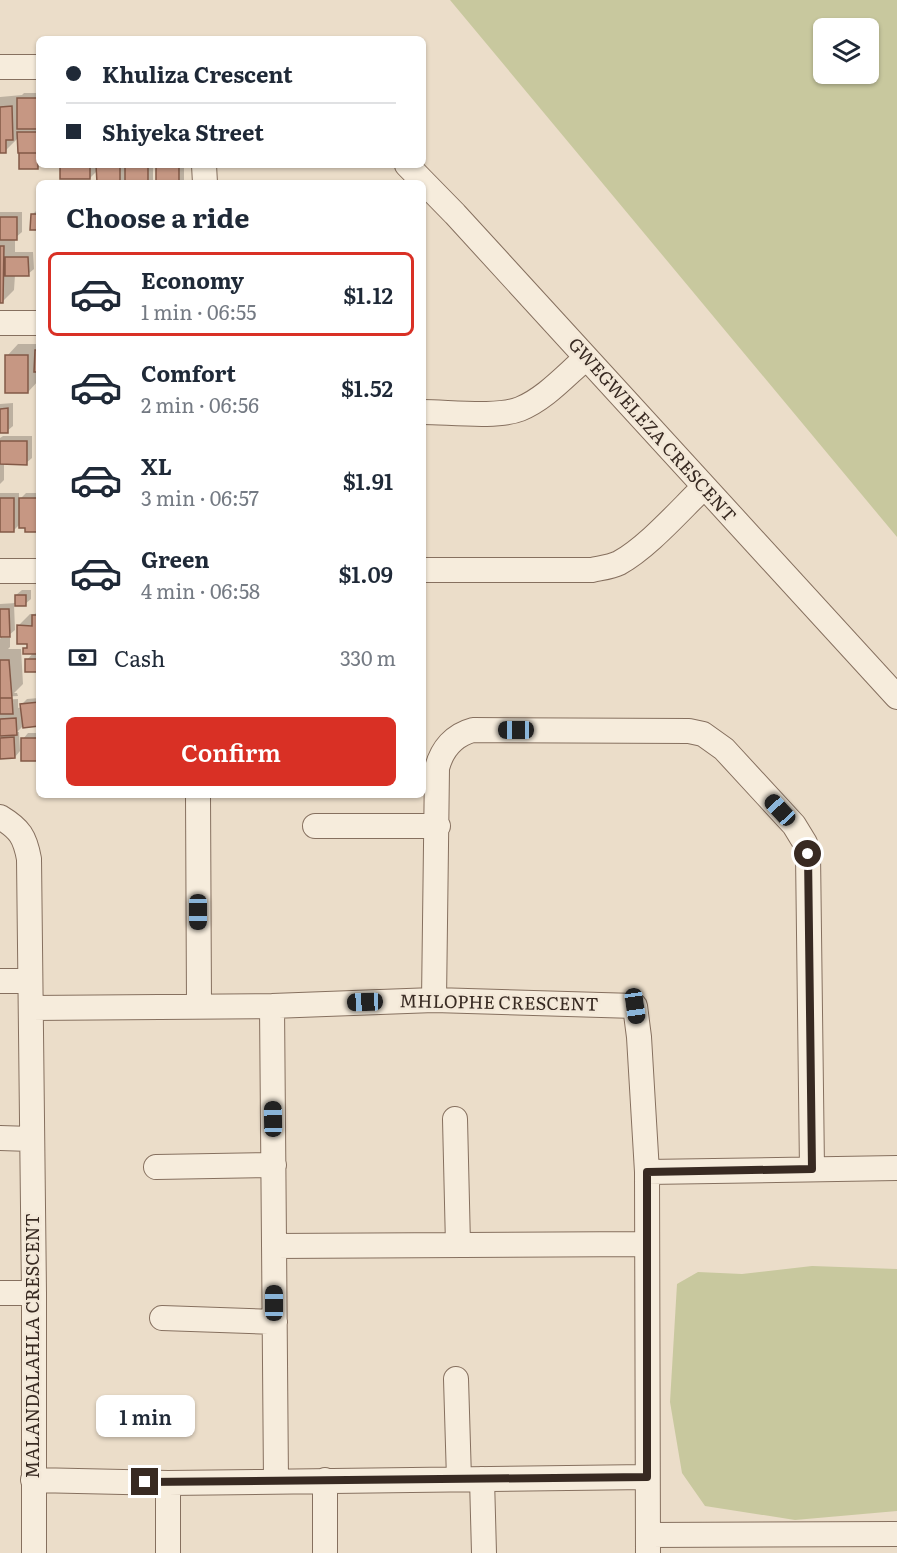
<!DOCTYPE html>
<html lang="en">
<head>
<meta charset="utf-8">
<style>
	:root { --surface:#fff; --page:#f2f2f3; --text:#1f2937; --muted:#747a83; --line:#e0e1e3; --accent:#d93025 }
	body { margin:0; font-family:Literata,serif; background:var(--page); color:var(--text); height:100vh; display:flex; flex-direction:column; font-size:22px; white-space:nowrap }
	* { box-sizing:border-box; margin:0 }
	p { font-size:20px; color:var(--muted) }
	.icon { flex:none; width:33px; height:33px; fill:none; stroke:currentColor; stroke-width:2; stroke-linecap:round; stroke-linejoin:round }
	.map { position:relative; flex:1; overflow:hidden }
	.sheet { position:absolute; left:36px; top:180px; width:390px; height:618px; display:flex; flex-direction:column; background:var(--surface); border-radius:9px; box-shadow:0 2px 4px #0004 }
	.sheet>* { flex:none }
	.hud { position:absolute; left:36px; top:36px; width:390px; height:132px; border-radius:9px; box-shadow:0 2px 4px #0004; display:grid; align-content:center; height:132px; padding:0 30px; background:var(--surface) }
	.buttons { position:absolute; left:813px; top:18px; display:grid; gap:12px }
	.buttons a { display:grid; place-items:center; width:66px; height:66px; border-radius:9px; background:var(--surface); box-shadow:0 2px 4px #0004; font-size:30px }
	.end { position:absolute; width:27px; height:27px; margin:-14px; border:8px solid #382a22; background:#fff; box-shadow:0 0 0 3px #fff }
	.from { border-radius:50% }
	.bubble { position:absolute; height:42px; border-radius:9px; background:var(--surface); box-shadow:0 2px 4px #0004; font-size:20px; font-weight:600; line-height:42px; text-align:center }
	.car { position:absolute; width:18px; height:36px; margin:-18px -9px; border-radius:8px; box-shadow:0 0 4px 2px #0007; background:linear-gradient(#222 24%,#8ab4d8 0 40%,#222 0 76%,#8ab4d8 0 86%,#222 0) }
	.hud b { display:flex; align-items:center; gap:21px; height:57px; font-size:22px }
	.hud b+b { border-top:2px solid var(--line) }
	.hud i { width:15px; height:15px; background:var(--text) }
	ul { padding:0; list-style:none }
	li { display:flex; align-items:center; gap:18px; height:84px; margin:0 12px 9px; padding:0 18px; border:3px solid transparent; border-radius:9px }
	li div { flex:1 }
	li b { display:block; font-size:22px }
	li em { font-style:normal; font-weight:600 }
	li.current { border-color:var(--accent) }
	li>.icon { width:54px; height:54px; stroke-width:1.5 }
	h2 { padding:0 30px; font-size:27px; line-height:72px }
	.pay { display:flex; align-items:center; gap:15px; height:66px; padding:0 30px; font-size:22px }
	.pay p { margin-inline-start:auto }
	.cta { display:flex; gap:12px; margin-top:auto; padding:12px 30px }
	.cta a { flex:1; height:69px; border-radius:9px; background:var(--accent); color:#fff; font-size:24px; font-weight:600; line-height:69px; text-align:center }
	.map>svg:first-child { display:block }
	.green { fill:#c8c89e; fill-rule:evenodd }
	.shadow { fill:#0003 }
	.building { fill:#c69783; stroke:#835947; stroke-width:1.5 }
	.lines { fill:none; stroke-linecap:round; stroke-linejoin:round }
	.minor-casing { stroke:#86705f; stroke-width:26 }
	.minor { stroke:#f6ecdc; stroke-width:24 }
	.route { stroke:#382a22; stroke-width:8 }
	.labels { text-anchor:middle; stroke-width:5; stroke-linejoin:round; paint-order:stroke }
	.street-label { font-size:18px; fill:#382a22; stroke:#f3e8d8 }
</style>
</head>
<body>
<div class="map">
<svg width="897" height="1553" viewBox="0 0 897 1553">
	<rect width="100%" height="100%" fill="#ebddc9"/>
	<path class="green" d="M450,0H897V537ZM824,28H868V74H824Z
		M812,1266L897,1269V1511L795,1520L705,1506L682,1473L670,1402L677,1284L698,1272L742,1274Z"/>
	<path class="shadow" d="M24,93H39L40,165L38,167L19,137L5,151H0V97L22,95Z
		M42,165H58L56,167H42Z
		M61,165H153V183H127V181L125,183H98V170L90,178Z
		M158,165H184V183H158Z
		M38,209H39V228L33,214Z
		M0,212H22V232L15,238V252H33L34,269L28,274L15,275L14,290L3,301H0Z
		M18,344H39V380L28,392L7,356Z
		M13,403V426L7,431H0V404Z
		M3,436H32V458L26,463H4V480L0,484V438Z
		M0,493H19V500L26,493H39V530L21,523L14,530H0Z
		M22,590H31V599L25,604H14L15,630L9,635L0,636V604L16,603V595Z
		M39,610V671H27V660L34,652L25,649L28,645L18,626L30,614H35Z
		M2,636V638H10V647L8,649H21L23,684L14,693H17L18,696L0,697V639Z
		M39,698V725L22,727L17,732H19L20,751L15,757H0V700L18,699V708L22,707L21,705L27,699Z
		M28,733H39V760L23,739Z
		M39,767V777H36V769Z"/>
	<path class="building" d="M17,98H39V129H17Z
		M12,106L13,140H6V153H0V107Z
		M17,132H39V153H18Z
		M19,153H38V169H19Z
		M60,165H90V179H60Z
		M96,165H120V183H97Z
		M125,165H148V183H125Z
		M156,165H179V183H156Z
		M31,214H39V230H30Z
		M0,217H17V240H0Z
		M0,246H4L3,303H0Z
		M5,257H28L29,276H5Z
		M35,350H39V372H34Z
		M5,355H28V393H5Z
		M8,408V433H0V409Z
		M0,441H27V465L0,464Z
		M0,498H14V532H0Z
		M19,498H39V532H25V528H19Z
		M15,595H26V606H15Z
		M0,609H9L10,637H0Z
		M32,615H39V654H23V648H27V644H17V625L32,626Z
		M38,657L39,674L38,672H25V659H38Z
		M0,660H9L12,698H0Z
		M0,698H12L13,714H0Z
		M39,702V726L23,728L20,704Z
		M16,718L17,735L0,736V719Z
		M14,737L15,758L0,759V738Z
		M21,738H39V761H21Z"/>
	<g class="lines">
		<defs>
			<path id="minor" d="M0,67H39
				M204,165L205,183
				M407,165L455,214L897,697
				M0,323H39
				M423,412C449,412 497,418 520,409C545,399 566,375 586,358
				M423,570H592C601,568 611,567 619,563C648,547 680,510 704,487
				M0,571H39
				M198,795L199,1005
				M0,817C20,829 25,837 29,859L34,1293V1553
				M315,826H438
				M0,981H30
				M434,1000L437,768C442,749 454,735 473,730L689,731L703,734L724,749L794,825L805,843L808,854L812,1169
				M272,1006L276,1481
				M31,1008L272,1006L434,1000L635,1006L639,1037L647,1172L648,1553
				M455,1119L458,1245
				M0,1138L31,1139
				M156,1167L274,1165
				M647,1172L897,1168
				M274,1246L647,1244
				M0,1293H34
				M162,1318L275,1322
				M456,1379L459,1479
				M482,1479L484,1553
				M33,1480L168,1483L647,1477
				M168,1483V1553
				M648,1535L897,1534
				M325,1553V1480"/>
		</defs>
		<use href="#minor" class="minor-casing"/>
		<use href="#minor" class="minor"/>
	</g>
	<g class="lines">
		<path class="route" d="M145,1482L647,1477V1172L812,1169L808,854"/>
	</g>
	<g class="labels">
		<g class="street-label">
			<text transform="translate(652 430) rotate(48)" y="6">GWEGWELEZA CRESCENT</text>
			<text transform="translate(499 1003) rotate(1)" y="6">MHLOPHE CRESCENT</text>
			<text transform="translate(33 1346) rotate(-90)" y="6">MALANDALAHLA CRESCENT</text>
		</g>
	</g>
</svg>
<div class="buttons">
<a><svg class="icon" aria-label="layers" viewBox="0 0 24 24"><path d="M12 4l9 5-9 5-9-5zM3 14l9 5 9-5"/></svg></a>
</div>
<i class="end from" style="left:808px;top:854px"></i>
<i class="end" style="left:145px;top:1482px"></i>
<div class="bubble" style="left:96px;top:1395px;width:99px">1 min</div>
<i class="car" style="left:516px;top:730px;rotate:270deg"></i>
<i class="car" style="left:780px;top:810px;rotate:317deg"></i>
<i class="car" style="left:198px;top:912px;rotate:180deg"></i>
<i class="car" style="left:365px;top:1002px;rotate:268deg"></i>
<i class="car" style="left:635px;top:1006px;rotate:172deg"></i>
<i class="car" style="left:273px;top:1119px;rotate:359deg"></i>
<i class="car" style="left:274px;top:1303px;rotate:0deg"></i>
<div class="hud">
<b><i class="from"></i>Khuliza Crescent</b>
<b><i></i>Shiyeka Street</b>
</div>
<section class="sheet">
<h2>Choose a ride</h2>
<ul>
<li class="current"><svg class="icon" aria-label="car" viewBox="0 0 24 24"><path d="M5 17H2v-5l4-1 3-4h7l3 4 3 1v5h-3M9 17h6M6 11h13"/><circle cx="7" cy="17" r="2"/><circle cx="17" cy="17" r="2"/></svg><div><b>Economy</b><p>1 min · 06:55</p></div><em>$1.12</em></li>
<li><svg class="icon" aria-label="car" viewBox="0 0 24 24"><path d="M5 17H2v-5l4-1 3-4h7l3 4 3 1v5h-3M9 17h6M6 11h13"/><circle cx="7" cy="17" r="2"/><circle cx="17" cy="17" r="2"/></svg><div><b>Comfort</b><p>2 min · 06:56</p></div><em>$1.52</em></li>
<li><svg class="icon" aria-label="car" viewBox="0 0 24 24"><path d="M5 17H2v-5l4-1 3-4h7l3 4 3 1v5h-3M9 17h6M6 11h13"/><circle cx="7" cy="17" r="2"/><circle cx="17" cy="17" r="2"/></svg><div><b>XL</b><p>3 min · 06:57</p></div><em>$1.91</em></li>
<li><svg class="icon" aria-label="car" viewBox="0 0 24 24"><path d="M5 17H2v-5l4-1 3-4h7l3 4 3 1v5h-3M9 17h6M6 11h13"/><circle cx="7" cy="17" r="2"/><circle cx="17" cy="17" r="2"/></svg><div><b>Green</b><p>4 min · 06:58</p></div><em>$1.09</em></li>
</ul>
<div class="pay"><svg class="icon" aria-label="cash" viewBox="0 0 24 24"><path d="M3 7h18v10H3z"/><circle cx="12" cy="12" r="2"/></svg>Cash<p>330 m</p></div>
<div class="cta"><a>Confirm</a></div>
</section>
</div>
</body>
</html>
